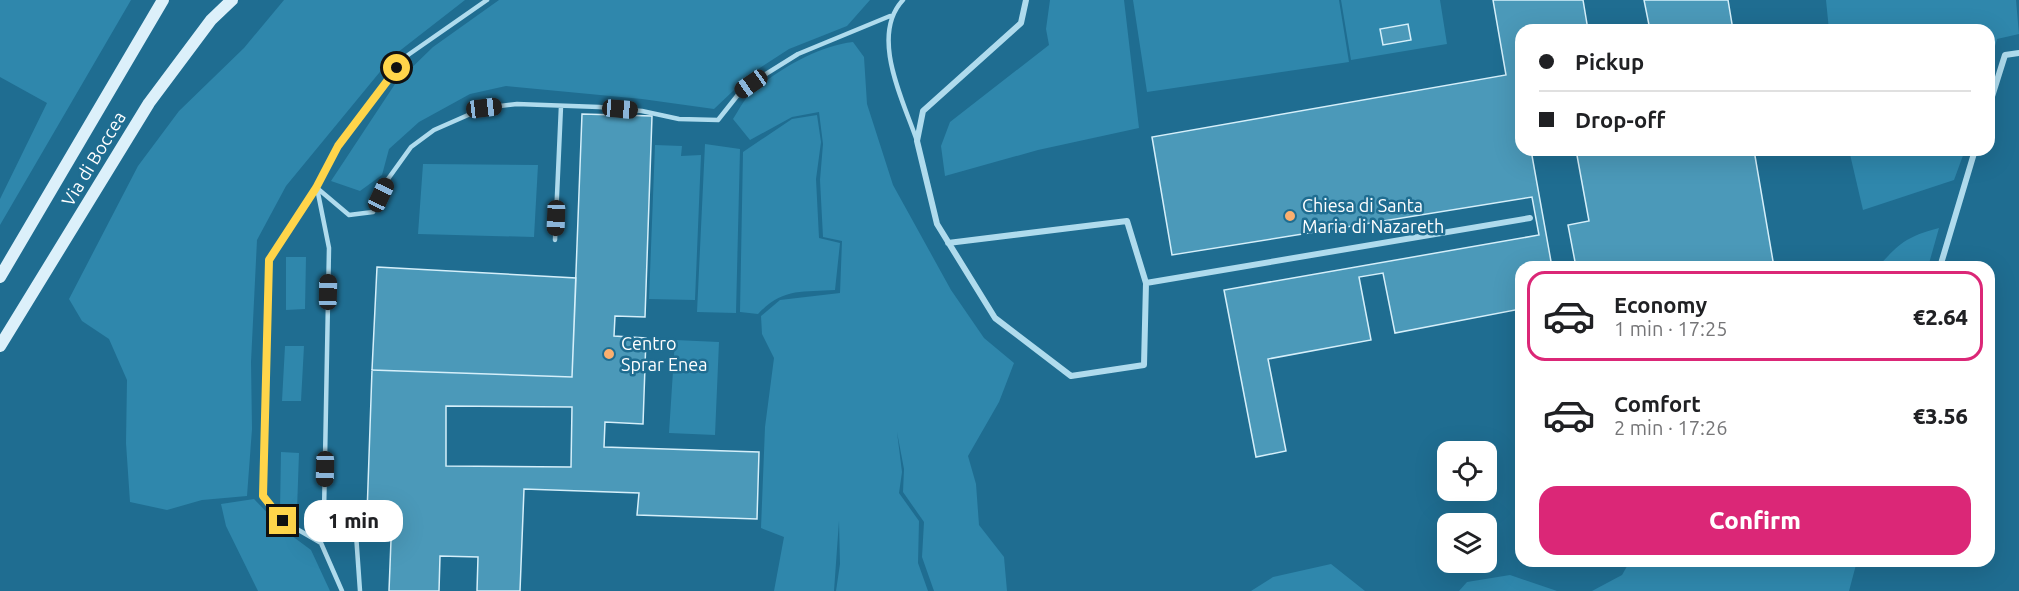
<!DOCTYPE html>
<html lang="en">
<head>
<meta charset="utf-8">
<style>
	:root { --surface:#fff; --page:#f2f2f2; --text:#202124; --muted:#757577; --line:#e0e0e0; --accent:#db2777 }
	body { margin:0; font-family:Ubuntu,sans-serif; background:var(--page); color:var(--text); height:100vh; display:flex; flex-direction:column; font-size:22px; white-space:nowrap }
	* { box-sizing:border-box; margin:0 }
	p { font-size:20px; color:var(--muted) }
	.icon { flex:none; width:33px; height:33px; fill:none; stroke:currentColor; stroke-width:2; stroke-linecap:round; stroke-linejoin:round }
	.map { position:relative; flex:1; overflow:hidden }
	.sheet { position:absolute; left:1515px; top:261px; width:480px; height:306px; display:flex; flex-direction:column; background:var(--surface); border-radius:18px; box-shadow:0 6px 24px #0002 }
	.sheet>* { flex:none }
	.hud { position:absolute; left:1515px; top:24px; width:480px; height:132px; border-radius:18px; box-shadow:0 6px 24px #0002; display:grid; align-content:center; height:132px; padding:0 24px; background:var(--surface) }
	.fabs { position:absolute; left:1437px; top:441px; display:grid; gap:12px }
	.fabs a { display:grid; place-items:center; width:60px; height:60px; border-radius:12px; background:var(--surface); box-shadow:0 6px 24px #0002; font-size:30px }
	.end { position:absolute; width:27px; height:27px; margin:-14px; border:8px solid #ffd54a; background:#111; box-shadow:0 0 0 3px #111 }
	.from { border-radius:50% }
	.bubble { position:absolute; height:42px; border-radius:18px; background:var(--surface); box-shadow:0 6px 24px #0002; font-size:20px; font-weight:800; line-height:42px; text-align:center }
	.car { position:absolute; width:18px; height:36px; margin:-18px -9px; border-radius:8px; box-shadow:0 0 4px 2px #0007; background:linear-gradient(#222 24%,#8ab4d8 0 40%,#222 0 76%,#8ab4d8 0 86%,#222 0) }
	.hud b { display:flex; align-items:center; gap:21px; height:57px; font-size:22px }
	.hud b+b { border-top:2px solid var(--line) }
	.hud i { width:15px; height:15px; background:var(--text) }
	ul { padding:10px 0 0; list-style:none }
	li { display:flex; align-items:center; gap:18px; height:90px; margin:0 12px 9px; padding:0 12px; border:3px solid transparent; border-radius:18px }
	li div { flex:1 }
	li b { display:block; font-size:22px }
	li em { font-style:normal; font-weight:800 }
	li.current { border-color:var(--accent) }
	li>.icon { width:54px; height:54px; stroke-width:1.5 }
	.primary-button { display:flex; gap:12px; margin-top:auto; padding:12px 24px }
	.primary-button a { flex:1; height:69px; border-radius:18px; background:var(--accent); color:#fff; font-size:24px; font-weight:800; line-height:69px; text-align:center }
	.map>svg:first-child { display:block }
	.green { fill:#2f87ac }
	.building { fill:#4b99b9; stroke:#d5effa; stroke-width:1.5; fill-rule:evenodd }
	.lines { fill:none; stroke-linecap:round; stroke-linejoin:round }
	.service { stroke:#afdbed; stroke-width:4.5 }
	.minor { stroke:#afdbed; stroke-width:6 }
	.secondary { stroke:#dcf0fa; stroke-width:12 }
	.route { stroke:#ffd54a; stroke-width:8 }
	.poi-dot { fill:#fbaf6f; stroke:#1f6d91; stroke-width:2 }
	.labels { text-anchor:middle; stroke-width:5; stroke-linejoin:round; paint-order:stroke }
	.street-label { font-size:18px; fill:#fff; stroke:#1f6d91 }
	.poi-label { font-size:18px; fill:#fff; stroke:#1f6d91; text-anchor:start }
</style>
</head>
<body>
<div class="map">
<svg width="2019" height="591" viewBox="0 0 2019 591">
	<rect width="100%" height="100%" fill="#1f6d91"/>
	<path class="green" d="M0,0H131L0,225V199L47,103L0,77Z
		M284,0H465L393,56L286,186L257,240L251,362L252,429L247,496L202,500L167,510L130,502L126,443L127,380L109,339L82,321L69,299L138,166L179,111L244,48Z
		M499,0H870L847,26L789,49L752,73L714,109L642,99L506,86L470,94L419,122L389,149L382,175L360,191L331,181L395,84L433,47Z
		M1050,0H1124L1139,128L1038,150L945,176L941,146L950,122L1049,45L1046,29Z
		M1133,0H1339L1349,62L1147,92Z
		M1341,0H1440L1447,44L1351,60Z
		M1826,0H2016L2019,34L1997,39L1989,68V30H1829Z
		M853,42L864,57L867,104L893,185L951,290L984,338L1014,363L999,402L968,456L976,484L979,525L1004,557L1007,591H934L922,557L924,522L903,492L904,469L897,432L902,472L899,493L919,521L918,563L928,591H836L840,564L839,521L834,591H774L784,537L761,528L765,427L774,358L762,334L761,316L780,300L840,293L842,241L823,237L820,180L823,144L819,112L792,117L750,140L733,119C739,110 744,99 752,92C779,69 818,46 853,42Z
		M817,115L821,142L816,179L819,238L840,243L835,290C802,292 782,288 758,314L740,312L743,152L792,119Z
		M705,144L740,149L736,313L697,312Z
		M655,145L682,146L681,156L701,155L695,300L649,299Z
		M1849,150H1965L1954,180L1863,210Z
		M423,164L538,165L534,237L418,234Z
		M1939,228L1928,267H1878C1899,243 1908,236 1939,228Z
		M286,257H306L305,309L286,310Z
		M675,340L719,342L715,435L669,433Z
		M285,346H304L301,401H282Z
		M281,452L299,453L297,510H280Z
		M254,499L284,530L311,550L330,591H258L226,526L221,504Z
		M1630,561H1857L1849,591H1592L1622,575Z
		M1331,564L1365,591H1251L1273,577Z
		M1510,575L1557,591H1459L1467,582Z"/>
	<path class="building" d="M1493,0H1583L1588,30H1521V150H1531L1552,267H1521V312L1520,309L1395,333L1383,273L1359,277L1371,340L1268,359L1286,451L1256,457L1224,290L1539,235L1532,197L1172,255L1152,137L1506,75Z
		M1644,0H1728L1733,30H1650Z
		M1408,24L1411,40L1383,45L1380,29Z
		M582,114L652,116L645,317L615,316L614,336L646,338L643,424L605,422L604,447L759,452L757,519L637,515L639,493L524,489L520,591H477L478,557L440,556L439,591H389L392,515L367,514L372,370L572,377ZM446,406L572,407L571,467L446,466Z
		M1576,150H1754L1774,267H1576L1568,225L1589,221Z
		M377,267L576,278L572,377L372,370Z"/>
	<g class="lines">
		<path class="service" d="M903,0C869,36 904,102 917,141
			M317,188L349,215L373,212L388,179L411,147L434,130L484,108L517,104L599,107L642,111L679,119L718,120L741,91L761,77L798,54L890,16
			M317,188L329,248L324,513L356,534L360,591
			M555,240L561,106
			M342,591L321,543L283,521L263,496L269,260L317,188L338,146L408,55L487,0"/>
		<path class="minor" d="M1026,0L1021,23L923,111L917,141L937,224L995,318L1071,376L1144,365L1146,283L1530,218
			M1989,106L2005,55L2019,53
			M948,243L1127,221L1146,283
			M1940,267L1975,150"/>
		<path class="secondary" d="M0,277L163,0
			M0,346L149,103L211,20L232,0"/>
	</g>
	<g class="lines">
		<path class="route" d="M283,521L263,496L269,260L316,188L338,146L397,68"/>
	</g>
	<g class="poi-dot">
		<circle cx="1290" cy="216" r="6"/>
		<circle cx="609" cy="354" r="6"/>
	</g>
	<g class="labels">
		<g class="street-label">
			<text transform="translate(94 159) rotate(-59)" y="6">Via di Boccea</text>
		</g>
		<g class="poi-label">
			<text x="1302" y="212">Chiesa di Santa<tspan x="1302" dy="21">Maria di Nazareth</tspan></text>
			<text x="621" y="350">Centro<tspan x="621" dy="21">Sprar Enea</tspan></text>
		</g>
	</g>
</svg>
<div class="fabs">
<a><svg class="icon" aria-label="locate" viewBox="0 0 24 24"><circle cx="12" cy="12" r="6"/><path d="M12 2v4M12 18v4M2 12h4M18 12h4"/></svg></a>
<a><svg class="icon" aria-label="layers" viewBox="0 0 24 24"><path d="M12 4l9 5-9 5-9-5zM3 14l9 5 9-5"/></svg></a>
</div>
<i class="end from" style="left:397px;top:68px"></i>
<i class="end" style="left:283px;top:521px"></i>
<div class="bubble" style="left:304px;top:500px;width:99px">1 min</div>
<i class="car" style="left:751px;top:84px;rotate:235deg"></i>
<i class="car" style="left:484px;top:108px;rotate:83deg"></i>
<i class="car" style="left:620px;top:109px;rotate:95deg"></i>
<i class="car" style="left:381px;top:195px;rotate:25deg"></i>
<i class="car" style="left:556px;top:218px;rotate:182deg"></i>
<i class="car" style="left:328px;top:292px;rotate:1deg"></i>
<i class="car" style="left:325px;top:469px;rotate:181deg"></i>
<div class="hud">
<b><i class="from"></i>Pickup</b>
<b><i></i>Drop-off</b>
</div>
<section class="sheet">
<ul>
<li class="current"><svg class="icon" aria-label="car" viewBox="0 0 24 24"><path d="M5 17H2v-5l4-1 3-4h7l3 4 3 1v5h-3M9 17h6M6 11h13"/><circle cx="7" cy="17" r="2"/><circle cx="17" cy="17" r="2"/></svg><div><b>Economy</b><p>1 min · 17:25</p></div><em>€2.64</em></li>
<li><svg class="icon" aria-label="car" viewBox="0 0 24 24"><path d="M5 17H2v-5l4-1 3-4h7l3 4 3 1v5h-3M9 17h6M6 11h13"/><circle cx="7" cy="17" r="2"/><circle cx="17" cy="17" r="2"/></svg><div><b>Comfort</b><p>2 min · 17:26</p></div><em>€3.56</em></li>
</ul>
<div class="primary-button"><a>Confirm</a></div>
</section>
</div>
</body>
</html>
